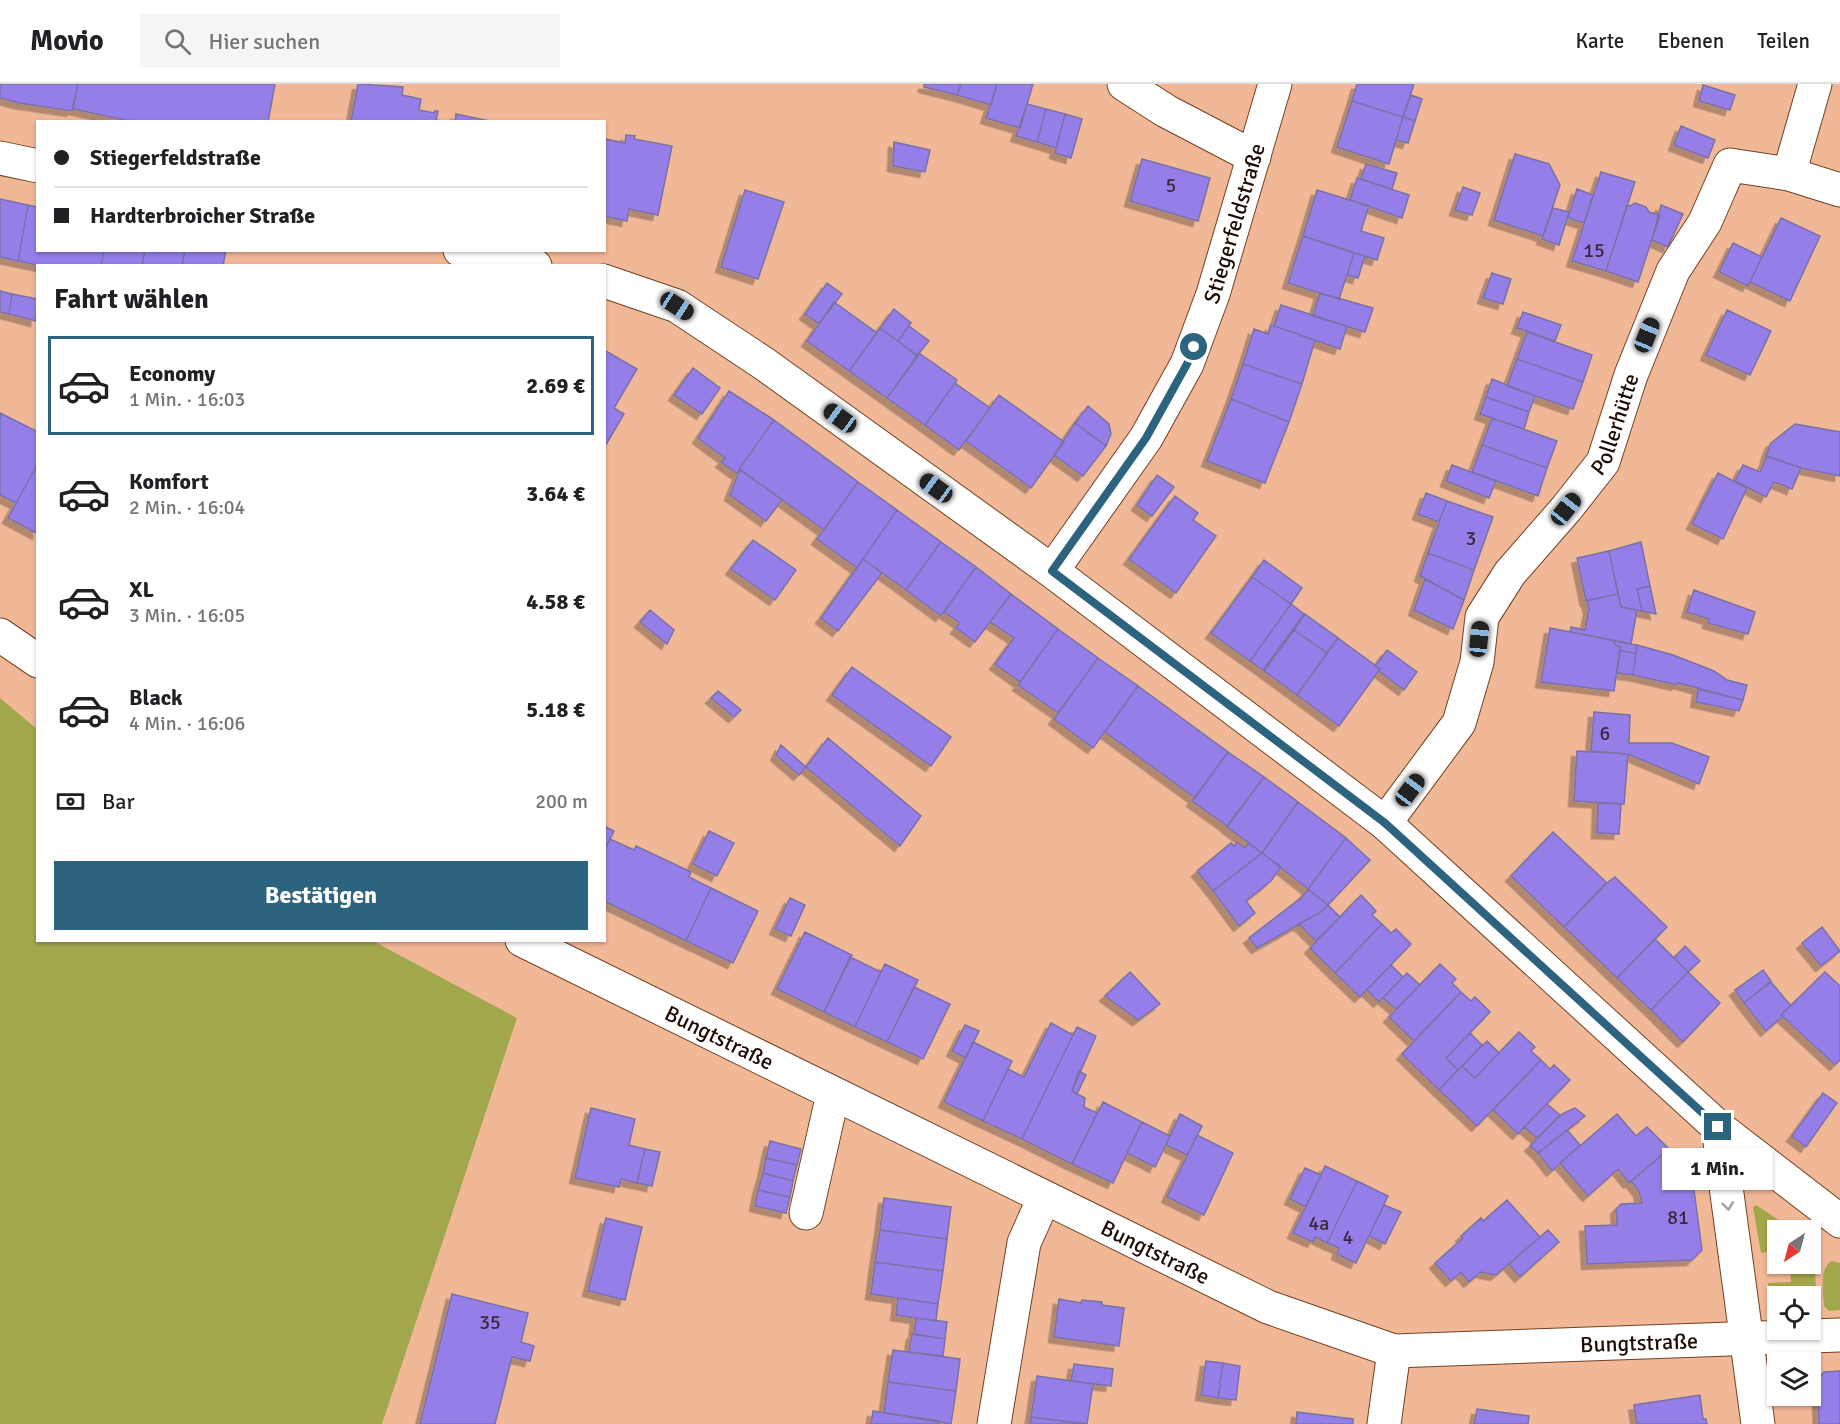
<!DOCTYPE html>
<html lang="de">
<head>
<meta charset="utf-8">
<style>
	:root { --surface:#fff; --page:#f6f6f6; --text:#202124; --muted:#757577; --line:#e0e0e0; --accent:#2c637e }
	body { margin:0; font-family:Signika,sans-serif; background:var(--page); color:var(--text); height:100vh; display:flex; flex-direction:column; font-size:22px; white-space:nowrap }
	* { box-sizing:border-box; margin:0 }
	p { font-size:20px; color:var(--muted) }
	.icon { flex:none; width:33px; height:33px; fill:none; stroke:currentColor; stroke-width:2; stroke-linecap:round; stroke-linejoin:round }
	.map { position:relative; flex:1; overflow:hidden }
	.panel { position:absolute; left:36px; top:180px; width:570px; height:678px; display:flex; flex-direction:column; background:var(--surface); border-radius:0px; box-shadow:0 2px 4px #0004 }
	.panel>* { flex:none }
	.guide { position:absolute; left:36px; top:36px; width:570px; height:132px; border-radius:0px; box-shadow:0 2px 4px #0004; display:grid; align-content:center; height:132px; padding:0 18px; background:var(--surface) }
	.needle { width:39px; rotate:216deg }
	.buttons { position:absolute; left:1767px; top:1136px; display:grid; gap:12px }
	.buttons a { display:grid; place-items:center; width:54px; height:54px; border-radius:0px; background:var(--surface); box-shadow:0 2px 4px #0004; font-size:30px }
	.end { position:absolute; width:27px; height:27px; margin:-14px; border:8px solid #2c637e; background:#fff; box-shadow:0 0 0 3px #fff }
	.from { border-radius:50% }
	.bubble { position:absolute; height:42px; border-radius:0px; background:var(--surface); box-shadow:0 2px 4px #0004; font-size:20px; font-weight:700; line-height:42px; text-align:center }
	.car { position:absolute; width:18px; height:36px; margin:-18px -9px; border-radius:8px; box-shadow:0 0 4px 2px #0007; background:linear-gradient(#222 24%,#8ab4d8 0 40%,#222 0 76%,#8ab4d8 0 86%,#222 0) }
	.guide b { display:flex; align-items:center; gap:21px; height:57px; font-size:22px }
	.guide b+b { border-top:2px solid var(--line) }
	.guide i { width:15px; height:15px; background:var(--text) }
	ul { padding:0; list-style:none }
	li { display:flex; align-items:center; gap:18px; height:99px; margin:0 12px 9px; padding:0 6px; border:3px solid transparent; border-radius:0px }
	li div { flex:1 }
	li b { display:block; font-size:22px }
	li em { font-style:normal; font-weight:700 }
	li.active { border-color:var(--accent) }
	li>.icon { width:54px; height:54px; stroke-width:1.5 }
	h2 { padding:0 18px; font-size:27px; line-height:72px }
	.pay { display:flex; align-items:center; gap:15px; height:66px; padding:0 18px; font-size:22px }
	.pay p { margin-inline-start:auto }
	.primary-button { display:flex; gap:12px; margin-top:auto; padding:12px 18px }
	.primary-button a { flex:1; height:69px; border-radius:0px; background:var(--accent); color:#fff; font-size:24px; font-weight:700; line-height:69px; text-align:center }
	header { display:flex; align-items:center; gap:36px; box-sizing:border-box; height:84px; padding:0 30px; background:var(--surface); border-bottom:2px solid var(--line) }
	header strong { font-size:28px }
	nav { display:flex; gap:33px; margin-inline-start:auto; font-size:21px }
	.search { width:420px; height:54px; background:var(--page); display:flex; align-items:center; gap:15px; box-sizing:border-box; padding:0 21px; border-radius:0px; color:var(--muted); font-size:22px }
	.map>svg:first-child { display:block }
	.green { fill:#a3a74c }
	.building { fill:#957ee8; stroke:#7a71a5; stroke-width:1.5; filter:url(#shadow) }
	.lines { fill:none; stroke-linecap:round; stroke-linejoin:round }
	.minor-casing { stroke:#714122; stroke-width:35 }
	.minor { stroke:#fff; stroke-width:33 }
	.oneway { stroke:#a59d9a }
	.route { stroke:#2c637e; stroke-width:8 }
	.labels { text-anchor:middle; stroke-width:4.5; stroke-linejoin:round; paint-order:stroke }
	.number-label { font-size:20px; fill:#3c283c }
	.street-label { font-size:22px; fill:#1e0b02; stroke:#ffc5a3 }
</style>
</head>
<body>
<header>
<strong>Movio</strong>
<div class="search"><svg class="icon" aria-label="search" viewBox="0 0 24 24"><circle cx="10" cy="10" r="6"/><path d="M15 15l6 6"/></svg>Hier suchen</div>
<nav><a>Karte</a><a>Ebenen</a><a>Teilen</a></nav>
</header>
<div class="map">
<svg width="1840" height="1340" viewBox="0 0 1840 1340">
	<defs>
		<filter id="shadow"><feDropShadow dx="-5.5" dy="5.5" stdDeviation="0" flood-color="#0004"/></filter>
	</defs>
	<rect width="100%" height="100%" fill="#f1b897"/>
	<path class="green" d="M0,614L37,645L38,856L373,857L517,934L382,1340H0Z
		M1756,1121L1794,1146H1778L1777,1166L1761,1169L1753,1123Z
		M1831,1177L1840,1179V1226L1829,1227L1824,1222C1824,1208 1818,1187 1831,1177Z
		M1805,1182H1810L1815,1188L1817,1222L1813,1227H1811L1810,1212H1778L1777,1227L1770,1219L1768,1199L1791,1198L1790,1184Z"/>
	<path class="building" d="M0,0H78L72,27L19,19L0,14Z
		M78,0H275L268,38H140L130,36L129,37L73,25Z
		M358,0L403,3L402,11L421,15L419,26L434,29L435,27H438L436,36L447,38H351Z
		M924,0H961L957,11L924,3Z
		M961,0H997L991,21L957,11Z
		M997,0H1033L1020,44L986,34Z
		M1357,0H1414L1403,33L1352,17Z
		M1703,1L1735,11L1730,26L1699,17Z
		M1411,11L1422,15L1415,37L1403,33Z
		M1352,17L1403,33L1389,80L1337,63Z
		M1027,20L1046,25L1037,58L1016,52Z
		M1046,25L1065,30L1056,64L1037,58Z
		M456,30L490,37V38H455Z
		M1065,30L1082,35L1071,74L1055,69Z
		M1403,33L1415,37L1408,59L1396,56Z
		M1681,42L1715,56L1708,74L1674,61Z
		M626,51L635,52L634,55L672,62L658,131L629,125L627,137L604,132L605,55L625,59Z
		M894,58L930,66L925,88L893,82Z
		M1515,70L1549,80L1560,101L1543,152L1494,136Z
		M1142,75L1210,94L1198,137L1130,117Z
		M1366,80L1397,89L1392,105L1361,95Z
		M1601,88L1635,98L1606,187L1572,177Z
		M1357,94L1409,111L1402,134L1350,116Z
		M1463,103L1480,109L1472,131L1455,126Z
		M1577,105L1593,111L1584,139L1568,134Z
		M745,106L784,118L758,195L721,183Z
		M1317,106L1369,122L1361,147L1384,154L1377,176L1303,152Z
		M0,115L28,121L18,177L0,173Z
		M1635,119L1646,123L1649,128L1660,131L1638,198L1606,187L1627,121L1630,122Z
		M28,121L38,123V166H104L101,182H42L18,177Z
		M1661,121L1683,130L1668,163L1652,156Z
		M1553,124L1569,128L1559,161L1542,155Z
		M1781,134L1820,152L1790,217L1750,198Z
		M1303,152L1354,169L1339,215L1288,199Z
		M1733,159L1762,173L1748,202L1719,188Z
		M104,166H145L142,182H101Z
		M145,166H185L182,182H142Z
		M185,166H226L223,182H182Z
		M1354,169L1365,172L1358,194L1347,191Z
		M1492,189L1511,195L1503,220L1483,214Z
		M827,199L842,210L819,240L805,230Z
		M0,207L12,210L9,230L0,228Z
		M1320,209L1373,224L1365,248L1313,232Z
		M12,210L38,215L36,237L9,230Z
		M834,218L877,249L849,287L807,257Z
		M1281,221L1347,242L1340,265L1274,242Z
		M894,225L911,239L898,257L880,244Z
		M1727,226L1771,247L1750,291L1706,271Z
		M1523,228L1561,241L1555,257L1517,244Z
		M1271,241L1315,256L1302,300L1243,280L1254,245L1268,250Z
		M909,242L929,257L917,272L898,257Z
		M880,244L918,272L887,314L849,287Z
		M1527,248L1592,271L1583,298L1517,275Z
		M604,266L637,285L614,324L624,330L604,364Z
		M919,269L957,296L925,341L887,314Z
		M1517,275L1583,298L1573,325L1507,302Z
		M1243,280L1302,300L1289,338L1231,315Z
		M693,284L720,304L702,330L674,311Z
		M1492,295L1535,312L1529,328L1486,313Z
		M955,299L990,324L959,366L925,341Z
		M729,307L774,336L739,385L738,390L721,378L725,374L698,354Z
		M999,311L1064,358L1031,404L966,357Z
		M1486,313L1529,328L1524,345L1480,330Z
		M1231,315L1289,338L1265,399L1207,377Z
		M1088,322L1109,340L1111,350L1106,362L1075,339Z
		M0,329L38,348V379L16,419L0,411Z
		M1492,334L1557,357L1547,384L1482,361Z
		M774,336L858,398L824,446L739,385Z
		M1075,339L1106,362L1083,392L1054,371Z
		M1795,340L1840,348V392L1801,384L1766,372L1771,359Z
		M1482,361L1547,384L1538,412L1472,388Z
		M1767,372L1801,384L1792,405L1774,398L1766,413L1735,397L1743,381L1760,388Z
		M38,379V450L8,434Z
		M1452,381L1496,397L1489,414L1446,397Z
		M740,385L782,416L766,437L730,411Z
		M1718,389L1747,404L1723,455L1692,440Z
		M1157,391L1174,403L1152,432L1137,421Z
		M858,398L897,426L857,484L817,455Z
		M1426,409L1447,417L1439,438L1418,430Z
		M1175,412L1198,429L1193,436L1216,452L1176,509L1129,475Z
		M1447,417L1493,433L1474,486L1428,469Z
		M897,426L941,458L906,506L863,475Z
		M753,456L796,486L775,516L731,485Z
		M941,458L976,483L941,532L906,506Z
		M1641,458L1650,502L1637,505L1642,527L1621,523L1609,467Z
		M1609,467L1618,510L1586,517L1577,474Z
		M1428,469L1474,486L1464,516L1420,492Z
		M863,475L882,489L838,547L821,534Z
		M1264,476L1302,504L1291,520L1252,493Z
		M976,483L1011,510L975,558L956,544L960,539L944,528Z
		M1252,493L1291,520L1250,577L1211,549Z
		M1425,495L1464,516L1453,545L1414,526Z
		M1650,502L1656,530L1642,527L1637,505Z
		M1694,506L1755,528L1748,550L1708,539L1709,535L1687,528Z
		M1011,510L1058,545L1020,598L995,580L1014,554L990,538Z
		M1618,510L1621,523L1637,526L1631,560L1570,548L1571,543L1585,546L1589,525L1587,516Z
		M1291,520L1304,530L1263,586L1250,577Z
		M650,526L674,546L667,560L640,538Z
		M1305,530L1338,554L1327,569L1294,546Z
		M1550,544L1612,556L1615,561L1620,563L1614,607L1541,598Z
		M1058,545L1098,574L1058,629L1018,601Z
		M1294,546L1327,569L1297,611L1264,587Z
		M1338,554L1380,585L1339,642L1297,611Z
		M1612,556L1637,561L1636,569L1620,567V563L1615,561Z
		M1637,561L1673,571L1714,587L1727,596L1747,601L1743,616L1678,599L1677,601L1633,591Z
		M1387,566L1417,588L1404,606L1379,587L1380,585L1375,582Z
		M1620,567L1636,569L1633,591L1617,589Z
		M1098,574L1138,602L1093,664L1054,635Z
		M852,583L951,653L931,682L832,611Z
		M1138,602L1228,668L1195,714L1105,648Z
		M1698,605L1743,616L1739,627L1696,618Z
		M718,607L741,626L734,633L711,614Z
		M1594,628L1630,631L1629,659H1672L1709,673L1699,700L1628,670L1591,667Z
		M828,654L921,732L900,762L806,683Z
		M781,661L806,683L799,691L776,671Z
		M1577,667L1628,670L1624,720L1574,717Z
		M1228,668L1264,693L1227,742L1192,717Z
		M1264,693L1298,718L1262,769L1227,743Z
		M1298,718L1346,754L1308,805L1262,769Z
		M1598,719L1621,720L1619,750L1597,749Z
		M604,742L614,747L604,767Z
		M709,747L734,759L717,792L693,780Z
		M1553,748L1607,799L1564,843L1511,792Z
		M1346,754L1370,776L1328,821L1308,805Z
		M610,755L634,766L636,762L691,788L689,793L711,804L686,857L604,817V767Z
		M1237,758L1245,764L1249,759L1262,769L1213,807L1197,787L1231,759L1235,762Z
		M1262,769L1281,783L1271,797L1246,817L1255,829L1239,842L1213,807Z
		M1615,793L1667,843L1617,894L1564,843L1604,801Z
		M711,804L758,827L733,879L686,857Z
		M1308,805L1328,821L1321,828L1257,864L1249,854L1302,813Z
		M1361,811L1376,827L1372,831L1382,840L1335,889L1310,864Z
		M790,814L805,821L791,852L775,845Z
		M1328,821L1340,833L1316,857L1299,840L1321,828Z
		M1382,840L1391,849L1396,845L1411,860L1360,913L1335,889Z
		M1822,843L1840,867L1821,882L1802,859Z
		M805,848L852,871L824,928L777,905Z
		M1655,855L1688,888L1651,926L1617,894Z
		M1685,862L1700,877L1688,888L1674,874Z
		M850,873L881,888L855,943L824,928Z
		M885,880L918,896L887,958L855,943Z
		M1440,880L1456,895L1452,899L1461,908L1414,957L1389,933Z
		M1391,881L1403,893L1379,918L1367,906Z
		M1763,886L1771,897L1744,919L1735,906Z
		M1130,888L1160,920L1138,936L1105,912Z
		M1688,888L1720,919L1683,958L1651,926Z
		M1825,888L1840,902V976L1835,981L1781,931Z
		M1407,889L1420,901L1396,925L1383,914Z
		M1771,898L1791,922L1781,931L1783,932L1766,947L1744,919Z
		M914,903L950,920L923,975L887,958Z
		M1461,908L1471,917L1475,913L1490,928L1446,974L1458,986L1439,1006L1402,970Z
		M1051,939L1073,951L1022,1055L983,1037L1008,985L1024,993Z
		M965,941L979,947L966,974L952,967Z
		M1077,943L1096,952L1072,1007L1085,1014L1084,1023L1097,1029L1072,1080L1022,1055Z
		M1519,948L1535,963L1531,967L1541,976L1477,1042L1439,1006L1462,982L1475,994Z
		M1470,949L1482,961L1458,986L1446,974Z
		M1487,957L1499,969L1475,994L1462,982Z
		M973,958L1012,977L983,1037L944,1018Z
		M1541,976L1550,985L1554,981L1570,996L1518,1050L1493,1026Z
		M1079,987L1086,991L1077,1010L1072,1007Z
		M1823,1009L1837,1019L1806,1063L1792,1052Z
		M1103,1018L1142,1038L1113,1099L1072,1080Z
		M1547,1020L1560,1031L1537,1054L1524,1043Z
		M591,1024L635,1035L629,1061L645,1065L637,1099L621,1095L619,1103L575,1094Z
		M1575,1024L1585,1032L1538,1069L1530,1062L1562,1030Z
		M1180,1030L1202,1042L1187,1071L1166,1061Z
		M1617,1030L1636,1052L1647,1043L1669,1065L1629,1099L1618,1085L1588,1112L1560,1079Z
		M1142,1038L1170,1052L1155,1083L1127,1069Z
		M1567,1046L1580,1061L1552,1087L1538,1069Z
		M1197,1051L1233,1069L1204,1131L1167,1113Z
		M770,1057L801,1065L797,1081L766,1074Z
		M645,1065L660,1068L652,1102L637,1099Z
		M1669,1065L1691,1084L1702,1166L1692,1176L1587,1180L1585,1142L1617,1141L1616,1125L1621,1120L1642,1119L1639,1107L1631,1097Z
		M766,1074L797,1081L793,1097L763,1089Z
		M1325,1082L1357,1097L1327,1159L1315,1153L1313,1158L1293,1149Z
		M1305,1084L1321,1091L1306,1123L1290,1115Z
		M763,1089L793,1097L790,1113L758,1106Z
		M1357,1097L1388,1112L1356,1179L1337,1170L1339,1164L1327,1159Z
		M758,1106L790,1113L786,1129L755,1122Z
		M884,1114L951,1123L947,1155L880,1146Z
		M1507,1116L1540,1153L1496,1191L1481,1188L1469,1198L1461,1188L1451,1197L1435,1179L1463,1154L1461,1152L1481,1134L1483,1137Z
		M1384,1121L1401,1128L1385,1160L1369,1152Z
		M606,1134L642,1143L625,1216L588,1207Z
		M880,1146L947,1155L943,1187L875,1178Z
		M1548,1146L1559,1158L1520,1193L1509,1180Z
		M875,1178L943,1187L938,1220L871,1210Z
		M452,1210L528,1229L521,1258L534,1262L530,1277L512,1273L495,1340H420Z
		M898,1214L938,1220L936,1237L896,1231Z
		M1059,1215L1081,1219L1082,1216L1102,1218V1221L1124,1224L1119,1262L1054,1253Z
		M916,1234L947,1238L945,1255L914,1250Z
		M912,1250L945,1255L943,1272L909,1268Z
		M893,1266L960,1275L956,1307L888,1298Z
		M1206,1277L1223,1279L1218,1314L1201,1311Z
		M1223,1279L1240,1282L1236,1316L1218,1314Z
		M1074,1280L1113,1285L1111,1302L1071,1297Z
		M1840,1287V1340H1819L1817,1295L1824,1288Z
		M1037,1292L1093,1300L1087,1340L1031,1333Z
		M888,1298L956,1307L951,1340L884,1329Z
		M1700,1311L1703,1335H1706L1707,1340H1637L1634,1321Z
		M1477,1325L1529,1332L1528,1340H1474Z
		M873,1327L940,1337L939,1340H871Z
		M1297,1328L1353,1335V1340H1296Z
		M1031,1333L1085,1340H1030Z"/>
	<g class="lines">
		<defs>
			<g id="minor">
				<path d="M1124,0L1166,27L1254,73"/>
				<path d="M0,74L38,82"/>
				<path d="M1789,90L1815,0"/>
				<path d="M460,166L535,182"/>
				<path d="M604,197L677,222L763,279L1052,487L1385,739L1718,1043L1840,1137"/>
				<path id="s1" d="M1052,487L1146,354L1187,280L1213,210L1275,0"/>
				<path d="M0,551L38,577"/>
				<path id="s2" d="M1385,739L1459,639L1477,578L1482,533L1510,489L1566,425L1603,378L1631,291L1673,187L1705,138L1730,81L1789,90L1840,106"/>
				<path id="s3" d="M522,856L1268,1223L1394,1267L1840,1251"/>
				<path d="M1718,1043L1758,1340"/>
				<path d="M806,1129L833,1010"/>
				<path d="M994,1340L1024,1159L1044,1114"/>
				<path d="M1384,1340L1394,1267"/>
			</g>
		</defs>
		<use href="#minor" class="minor-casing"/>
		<use href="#minor" class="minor"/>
	</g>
	<defs><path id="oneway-chevron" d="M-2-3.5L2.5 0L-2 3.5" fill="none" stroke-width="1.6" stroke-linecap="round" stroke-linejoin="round" transform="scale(1.5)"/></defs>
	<use class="oneway" href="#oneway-chevron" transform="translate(1728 1122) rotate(83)"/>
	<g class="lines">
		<path class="route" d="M1194,263L1187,280L1146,354L1052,487L1385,739L1718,1043"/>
	</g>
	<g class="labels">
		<g class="number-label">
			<text x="1171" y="108">5</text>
			<text x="1594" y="173">15</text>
			<text x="1471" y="461">3</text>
			<text x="1605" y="656">6</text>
			<text x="1678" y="1140">81</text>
			<text x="1319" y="1146">4a</text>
			<text x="1348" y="1160">4</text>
			<text x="490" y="1245">35</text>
		</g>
		<g class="street-label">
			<text dy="8" stroke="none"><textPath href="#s1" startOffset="396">Stiegerfeldstraße</textPath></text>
			<text dy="8" stroke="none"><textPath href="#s2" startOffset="470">Pollerhütte</textPath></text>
			<text dy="8" stroke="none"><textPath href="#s3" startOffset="220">Bungtstraße</textPath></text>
			<text dy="8" stroke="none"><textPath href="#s3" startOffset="706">Bungtstraße</textPath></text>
			<text dy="8" stroke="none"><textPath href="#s3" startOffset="1210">Bungtstraße</textPath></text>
		</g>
	</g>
</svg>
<div class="buttons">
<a><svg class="needle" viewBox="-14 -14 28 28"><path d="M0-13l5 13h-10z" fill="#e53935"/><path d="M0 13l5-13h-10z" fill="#757577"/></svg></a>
<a><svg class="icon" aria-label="locate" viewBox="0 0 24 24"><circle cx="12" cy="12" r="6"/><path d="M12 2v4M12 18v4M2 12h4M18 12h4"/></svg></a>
<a><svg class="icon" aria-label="layers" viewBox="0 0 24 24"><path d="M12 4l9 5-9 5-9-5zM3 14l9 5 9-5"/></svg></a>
</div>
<i class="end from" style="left:1194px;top:263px"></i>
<i class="end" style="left:1718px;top:1043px"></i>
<div class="bubble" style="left:1662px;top:1064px;width:111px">1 Min.</div>
<i class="car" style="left:677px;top:222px;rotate:123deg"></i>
<i class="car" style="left:1647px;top:251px;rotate:22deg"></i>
<i class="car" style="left:840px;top:334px;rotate:306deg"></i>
<i class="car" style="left:936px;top:404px;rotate:306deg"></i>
<i class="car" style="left:1566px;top:425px;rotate:39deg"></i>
<i class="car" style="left:1479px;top:555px;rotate:6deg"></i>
<i class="car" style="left:1410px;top:706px;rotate:37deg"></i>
<div class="guide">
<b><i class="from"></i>Stiegerfeldstraße</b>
<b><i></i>Hardterbroicher Straße</b>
</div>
<section class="panel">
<h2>Fahrt wählen</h2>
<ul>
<li class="active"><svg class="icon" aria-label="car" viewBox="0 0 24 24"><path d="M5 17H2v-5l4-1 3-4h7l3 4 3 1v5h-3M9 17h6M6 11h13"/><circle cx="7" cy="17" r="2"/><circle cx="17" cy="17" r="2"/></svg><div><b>Economy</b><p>1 Min. · 16:03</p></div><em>2.69 €</em></li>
<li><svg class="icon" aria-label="car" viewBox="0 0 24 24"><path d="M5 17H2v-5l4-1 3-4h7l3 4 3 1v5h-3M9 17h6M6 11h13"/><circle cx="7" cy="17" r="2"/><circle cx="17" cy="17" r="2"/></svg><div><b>Komfort</b><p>2 Min. · 16:04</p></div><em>3.64 €</em></li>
<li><svg class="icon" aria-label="car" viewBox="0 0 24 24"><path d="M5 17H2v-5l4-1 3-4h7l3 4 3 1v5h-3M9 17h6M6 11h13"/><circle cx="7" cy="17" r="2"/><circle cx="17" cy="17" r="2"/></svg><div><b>XL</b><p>3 Min. · 16:05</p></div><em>4.58 €</em></li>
<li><svg class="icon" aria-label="car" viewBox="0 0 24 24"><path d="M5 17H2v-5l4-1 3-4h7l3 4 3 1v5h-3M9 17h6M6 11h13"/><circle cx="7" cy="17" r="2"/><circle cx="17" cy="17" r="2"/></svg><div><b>Black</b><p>4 Min. · 16:06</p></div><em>5.18 €</em></li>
</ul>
<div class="pay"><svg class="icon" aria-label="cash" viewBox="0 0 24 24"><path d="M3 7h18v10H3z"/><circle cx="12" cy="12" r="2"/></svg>Bar<p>200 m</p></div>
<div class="primary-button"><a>Bestätigen</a></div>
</section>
</div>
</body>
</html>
